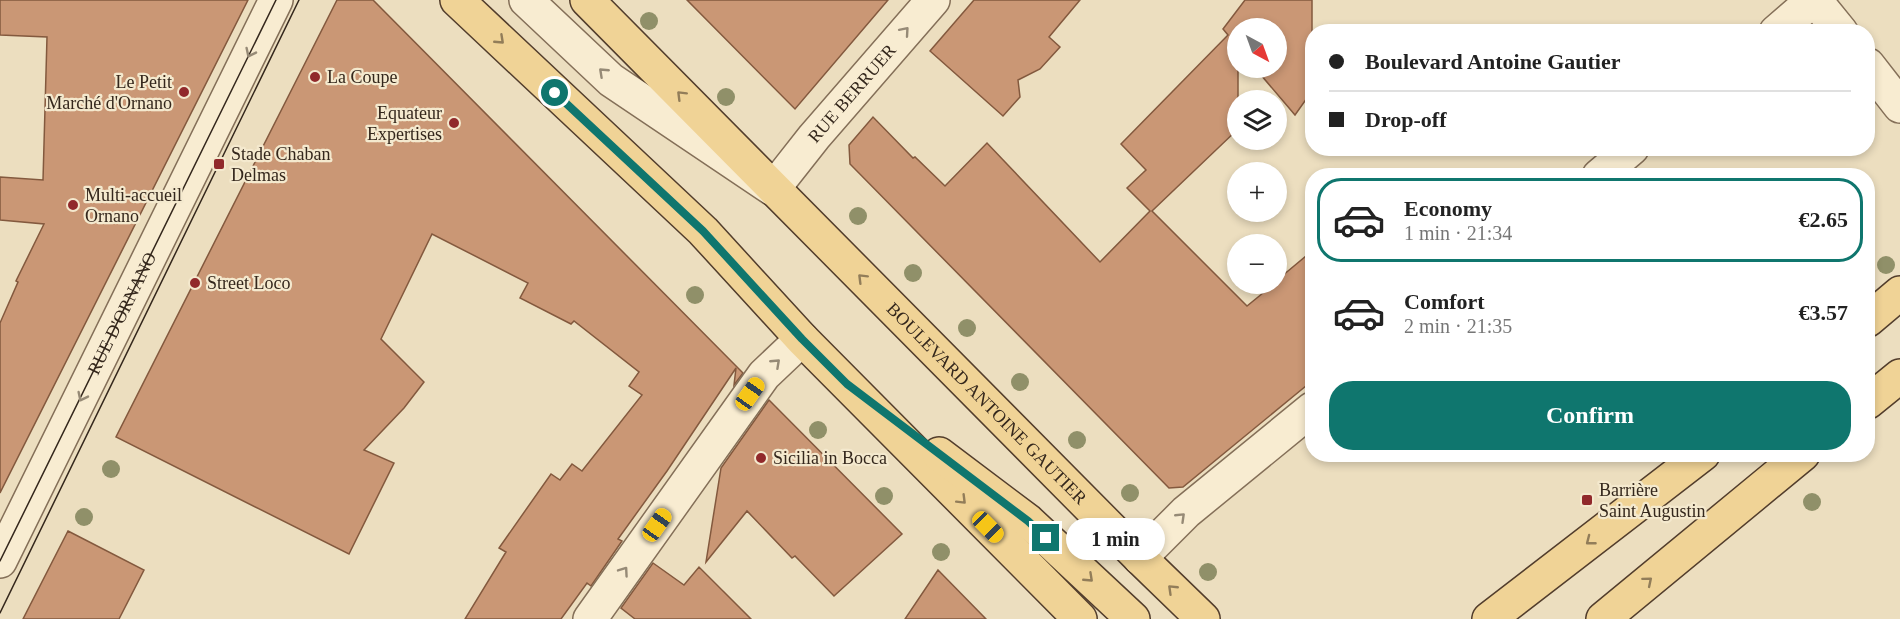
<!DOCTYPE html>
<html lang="en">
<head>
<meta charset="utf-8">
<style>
	:root { --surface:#fff; --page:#f2f2f2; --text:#222; --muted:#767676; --line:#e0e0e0; --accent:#0f766e }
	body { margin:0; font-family:"Times New Roman",serif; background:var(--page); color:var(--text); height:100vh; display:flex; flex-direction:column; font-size:22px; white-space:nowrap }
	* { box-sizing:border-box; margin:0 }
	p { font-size:20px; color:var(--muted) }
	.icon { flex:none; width:33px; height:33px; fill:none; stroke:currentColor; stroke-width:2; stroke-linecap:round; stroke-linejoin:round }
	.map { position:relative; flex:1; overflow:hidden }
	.details { position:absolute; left:1305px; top:168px; width:570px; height:294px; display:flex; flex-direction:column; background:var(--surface); border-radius:24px; box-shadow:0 3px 9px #0003 }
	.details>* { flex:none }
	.guide { position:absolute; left:1305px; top:24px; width:570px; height:132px; border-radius:24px; box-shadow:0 3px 9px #0003; display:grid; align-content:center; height:132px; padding:0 24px; background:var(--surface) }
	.needle { width:39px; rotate:139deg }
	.tools { position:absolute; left:1227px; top:18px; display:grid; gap:12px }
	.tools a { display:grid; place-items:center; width:60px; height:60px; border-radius:50%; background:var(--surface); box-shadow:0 3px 9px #0003; font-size:30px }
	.end { position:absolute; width:27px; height:27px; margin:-14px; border:8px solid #0f766e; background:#fff; box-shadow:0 0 0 3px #fff }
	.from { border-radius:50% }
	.bubble { position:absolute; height:42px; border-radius:21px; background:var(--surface); box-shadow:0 3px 9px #0003; font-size:20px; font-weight:800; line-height:42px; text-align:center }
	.car { position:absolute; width:18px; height:36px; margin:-18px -9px; border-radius:8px; box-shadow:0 0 4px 2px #0007; background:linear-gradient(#f5c518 24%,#345 0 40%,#f5c518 0 76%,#345 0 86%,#f5c518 0) }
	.guide b { display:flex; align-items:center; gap:21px; height:57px; font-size:22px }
	.guide b+b { border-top:2px solid var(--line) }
	.guide i { width:15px; height:15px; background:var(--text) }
	ul { padding:10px 0 0; list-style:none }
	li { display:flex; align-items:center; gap:18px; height:84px; margin:0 12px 9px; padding:0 12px; border:3px solid transparent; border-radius:24px }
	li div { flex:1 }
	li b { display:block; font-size:22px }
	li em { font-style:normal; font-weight:800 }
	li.active { border-color:var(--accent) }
	li>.icon { width:54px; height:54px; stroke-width:1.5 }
	.cta { display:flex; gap:12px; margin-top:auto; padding:12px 24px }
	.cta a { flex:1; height:69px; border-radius:24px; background:var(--accent); color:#fff; font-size:24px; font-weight:800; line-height:69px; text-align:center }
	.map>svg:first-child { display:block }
	.building { fill:#ca9775; stroke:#83593e; stroke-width:1.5 }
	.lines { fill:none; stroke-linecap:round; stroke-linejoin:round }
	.minor-casing { stroke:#846f58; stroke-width:36 }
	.major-casing { stroke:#523d2c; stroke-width:36 }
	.minor { stroke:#f8ecd1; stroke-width:33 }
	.major { stroke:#f0d396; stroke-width:33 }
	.tram { stroke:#34271c; stroke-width:1.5 }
	.tree { fill:#909069 }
	.oneway { stroke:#968a76 }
	.oneway2 { stroke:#927d59 }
	.route { stroke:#0f766e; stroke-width:8 }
	.poi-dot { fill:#91292b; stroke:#f4e9ce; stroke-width:2 }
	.labels { text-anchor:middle; stroke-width:4.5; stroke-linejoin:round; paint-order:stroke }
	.poi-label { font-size:18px; fill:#34271c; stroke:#f4e9ce; text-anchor:start }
	.street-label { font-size:18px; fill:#34271c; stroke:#f4e9ce }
</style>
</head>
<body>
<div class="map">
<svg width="1900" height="619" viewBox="0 0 1900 619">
	<rect width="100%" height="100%" fill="#ecdebf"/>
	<path class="building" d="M0,0H248L0,493V323L18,282L16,281L44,224L0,220V177L43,180L47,37L0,35Z
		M337,0H373L743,373L734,385L736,368L667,471L618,539L622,541L591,586L587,583L561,619H465L506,552L499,548L551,474L560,480L572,464L582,471L642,395L629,386L639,372L574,321L571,324L520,298L528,283L432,234L381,339L424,382L404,408L364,450L394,463L349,554L116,437Z
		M687,0H888L795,109Z
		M974,0H1080L1049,37L1060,47L1040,69L1018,80L1020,97L1003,116L930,51Z
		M1245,0H1312V91L1295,115L1255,68H1276V28H1238V129L1152,211L1247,306L1274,284H1276V281L1312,251V381L1183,487L1169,488L850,164L849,145L873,117L913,158L915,157L945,186L987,143L1100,262L1150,211L1127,188L1146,170L1121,144L1228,35L1223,29Z
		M769,400L902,534L834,596L795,556L792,558L747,511L706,562L721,468Z
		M68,531L144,570L119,619H23Z
		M653,563L684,585L699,567L751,619H635L621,608Z
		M938,570L986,619H905Z"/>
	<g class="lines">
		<defs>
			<g id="minor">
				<path id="s1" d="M526,0L611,80L773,189L814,137L933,0"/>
				<path d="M1815,0L1841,32"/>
				<path d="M1776,32L1813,0"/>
				<path d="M1868,65L1900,106"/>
				<path d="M1599,176L1632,148"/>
				<path d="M1140,558L1186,512L1312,409"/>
				<path d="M0,561L276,0"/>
				<path d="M590,619L764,375L802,339"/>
			</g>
			<g id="major">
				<path d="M457,0L703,231L802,339L1080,619"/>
				<path id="s2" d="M587,0L1140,558L1203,619"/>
				<path d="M1868,320L1900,293"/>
				<path d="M1868,402L1900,376"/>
				<path d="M939,454L1028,521L1133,619"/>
				<path d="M1489,619L1703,454"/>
				<path d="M1603,619L1803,454"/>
			</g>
		</defs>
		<use href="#minor" class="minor-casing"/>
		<use href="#major" class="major-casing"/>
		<use href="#minor" class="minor"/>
		<use href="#major" class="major"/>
		<g class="tram">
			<path id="s3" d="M0,561L276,0"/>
			<path d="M0,613L299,0"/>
		</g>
	</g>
	<g class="tree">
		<circle cx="649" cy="21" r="9"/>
		<circle cx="726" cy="97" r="9"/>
		<circle cx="858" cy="216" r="9"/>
		<circle cx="1886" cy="265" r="9"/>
		<circle cx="913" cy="273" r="9"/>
		<circle cx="695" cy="295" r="9"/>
		<circle cx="967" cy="328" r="9"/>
		<circle cx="1020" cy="382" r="9"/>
		<circle cx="818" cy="430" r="9"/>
		<circle cx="1077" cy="440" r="9"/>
		<circle cx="111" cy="469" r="9"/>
		<circle cx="1130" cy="493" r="9"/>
		<circle cx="884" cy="496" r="9"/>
		<circle cx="1812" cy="502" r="9"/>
		<circle cx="84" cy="517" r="9"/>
		<circle cx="941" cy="552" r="9"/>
		<circle cx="1208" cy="572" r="9"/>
	</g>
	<defs><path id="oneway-chevron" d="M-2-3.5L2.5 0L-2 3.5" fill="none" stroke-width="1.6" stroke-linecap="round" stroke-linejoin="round" transform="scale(1.5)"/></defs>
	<g class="oneway">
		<use href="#oneway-chevron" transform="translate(905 31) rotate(-49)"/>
		<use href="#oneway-chevron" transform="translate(250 53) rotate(116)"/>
		<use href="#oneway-chevron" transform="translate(603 72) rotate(-137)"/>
		<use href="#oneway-chevron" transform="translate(776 363) rotate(-43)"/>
		<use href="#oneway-chevron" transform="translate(82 397) rotate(116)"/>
		<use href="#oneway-chevron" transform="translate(1181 517) rotate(-44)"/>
		<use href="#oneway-chevron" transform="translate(624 571) rotate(-55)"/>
	</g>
	<g class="oneway2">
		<use href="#oneway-chevron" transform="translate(500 40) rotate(43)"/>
		<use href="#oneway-chevron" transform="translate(681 95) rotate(-135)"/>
		<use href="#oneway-chevron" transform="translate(862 278) rotate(-135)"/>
		<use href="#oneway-chevron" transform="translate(962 500) rotate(45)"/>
		<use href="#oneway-chevron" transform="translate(1590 541) rotate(142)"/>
		<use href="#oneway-chevron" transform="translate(1089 578) rotate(43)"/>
		<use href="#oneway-chevron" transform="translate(1648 581) rotate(-40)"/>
		<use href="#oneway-chevron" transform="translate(1172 589) rotate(-136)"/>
	</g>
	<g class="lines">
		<path class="route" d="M555,93L703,231L802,339L847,384L1028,521L1046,538"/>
	</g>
	<g class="poi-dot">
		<circle cx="315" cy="77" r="6"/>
		<circle cx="184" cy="92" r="6"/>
		<circle cx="454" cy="123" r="6"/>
		<rect x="213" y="158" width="12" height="12" rx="3"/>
		<circle cx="73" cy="205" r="6"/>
		<circle cx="195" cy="283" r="6"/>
		<circle cx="761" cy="458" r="6"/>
		<rect x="1581" y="494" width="12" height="12" rx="3"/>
	</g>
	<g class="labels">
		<g class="poi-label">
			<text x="327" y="83">La Coupe</text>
			<text x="172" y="88" text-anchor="end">Le Petit<tspan x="172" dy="21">Marché d'Ornano</tspan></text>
			<text x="442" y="119" text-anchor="end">Equateur<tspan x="442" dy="21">Expertises</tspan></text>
			<text x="231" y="160">Stade Chaban<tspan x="231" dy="21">Delmas</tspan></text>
			<text x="85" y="201">Multi-accueil<tspan x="85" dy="21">Ornano</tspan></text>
			<text x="207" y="289">Street Loco</text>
			<text x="773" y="464">Sicilia in Bocca</text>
			<text x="1599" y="496">Barrière<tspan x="1599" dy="21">Saint Augustin</tspan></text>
		</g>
		<g class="street-label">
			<text dy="6" stroke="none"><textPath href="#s1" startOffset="436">RUE BERRUER</textPath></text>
			<text dy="6" stroke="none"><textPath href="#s3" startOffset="276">RUE D'ORNANO</textPath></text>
			<text dy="6" stroke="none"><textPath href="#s2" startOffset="568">BOULEVARD ANTOINE GAUTIER</textPath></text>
		</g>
	</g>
</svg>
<div class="tools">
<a><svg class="needle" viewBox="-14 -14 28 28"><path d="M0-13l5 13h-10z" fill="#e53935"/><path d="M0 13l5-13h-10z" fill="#767676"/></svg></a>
<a><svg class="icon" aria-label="layers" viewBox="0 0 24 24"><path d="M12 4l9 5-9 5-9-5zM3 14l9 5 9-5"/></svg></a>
<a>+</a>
<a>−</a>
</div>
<i class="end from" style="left:555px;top:93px"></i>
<i class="end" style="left:1046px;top:538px"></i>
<div class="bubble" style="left:1066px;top:518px;width:99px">1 min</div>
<i class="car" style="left:750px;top:394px;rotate:35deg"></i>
<i class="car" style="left:657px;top:525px;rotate:35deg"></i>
<i class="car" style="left:988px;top:527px;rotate:135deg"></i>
<div class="guide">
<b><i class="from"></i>Boulevard Antoine Gautier</b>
<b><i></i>Drop-off</b>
</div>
<section class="details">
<ul>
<li class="active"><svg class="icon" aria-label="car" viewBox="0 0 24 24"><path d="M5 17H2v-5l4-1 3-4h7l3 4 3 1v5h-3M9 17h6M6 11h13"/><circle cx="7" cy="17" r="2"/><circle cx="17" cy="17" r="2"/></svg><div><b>Economy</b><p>1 min · 21:34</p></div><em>€2.65</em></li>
<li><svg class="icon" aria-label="car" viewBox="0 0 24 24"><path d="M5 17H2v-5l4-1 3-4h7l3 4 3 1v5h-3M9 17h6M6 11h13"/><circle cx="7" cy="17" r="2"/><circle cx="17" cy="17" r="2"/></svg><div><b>Comfort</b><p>2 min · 21:35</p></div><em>€3.57</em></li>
</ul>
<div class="cta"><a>Confirm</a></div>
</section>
</div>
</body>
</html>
